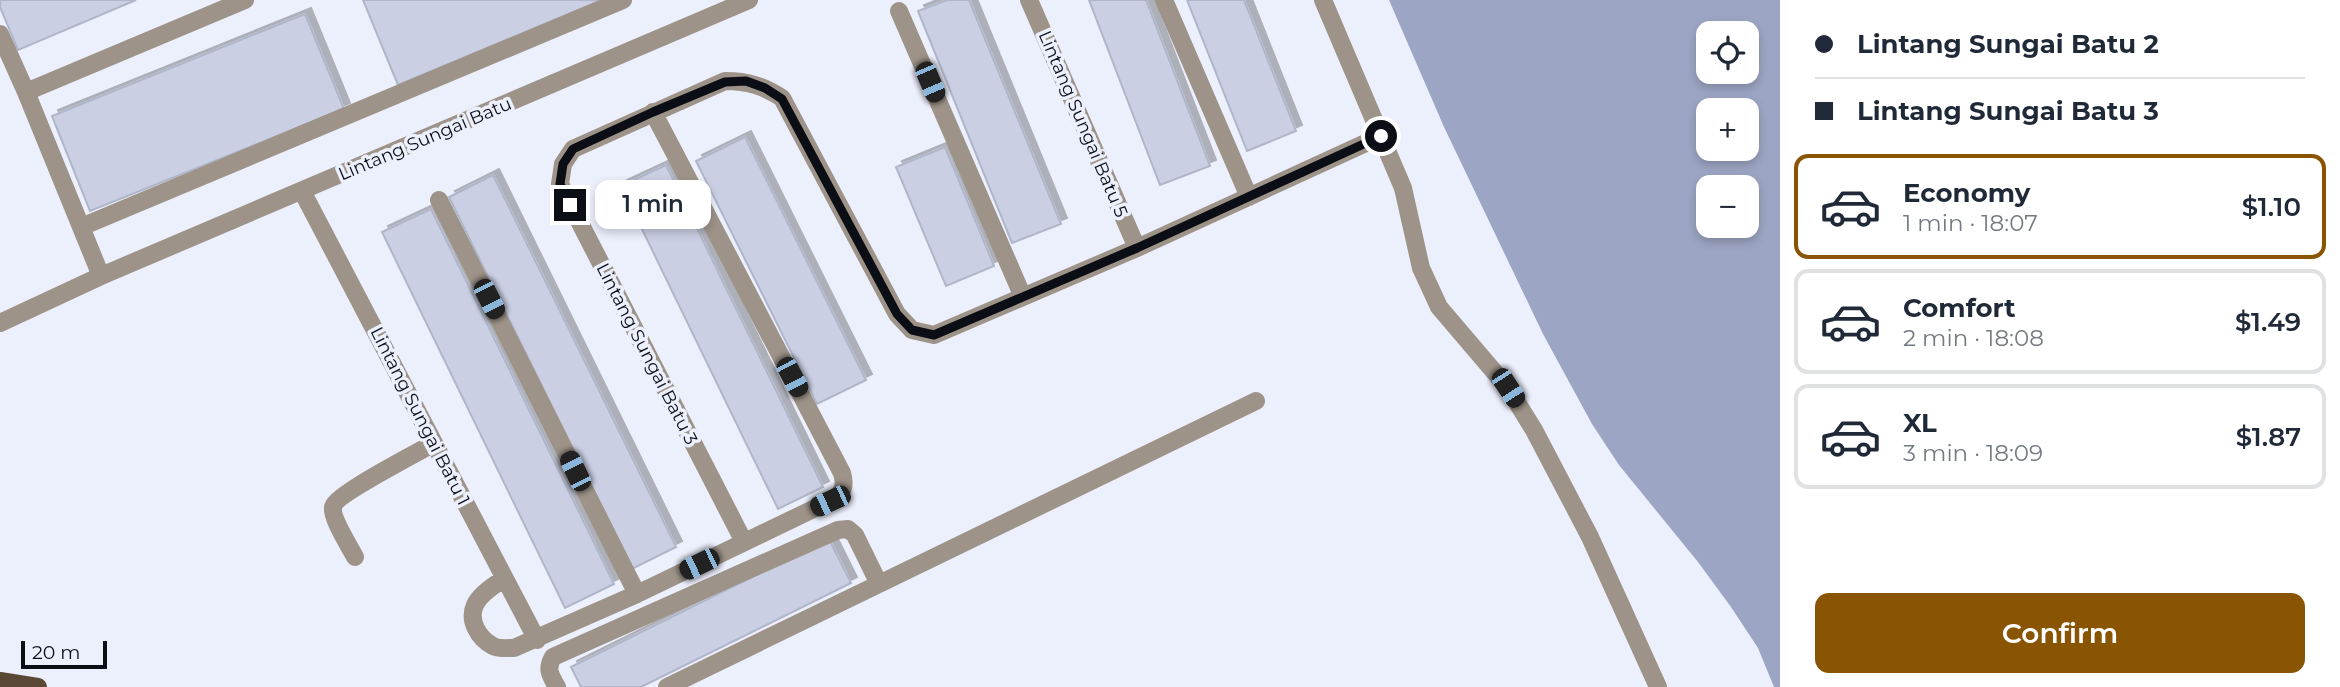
<!DOCTYPE html>
<html lang="en">
<head>
<meta charset="utf-8">
<style>
	:root { --surface:#fff; --page:#f6f6f7; --text:#1f2937; --muted:#747a83; --line:#e0e1e3; --accent:#8a5503 }
	body { margin:0; font-family:Montserrat,sans-serif; background:var(--page); color:var(--text); height:100vh; display:flex; flex-direction:column; font-size:26px; white-space:nowrap }
	* { box-sizing:border-box; margin:0 }
	p { font-size:23px; color:var(--muted) }
	.icon { flex:none; width:38px; height:38px; fill:none; stroke:currentColor; stroke-width:2; stroke-linecap:round; stroke-linejoin:round }
	.map { position:relative; flex:1; overflow:hidden }
	.details { display:flex; flex-direction:column; background:var(--surface); width:560px }
	.details>* { flex:none }
	.top-card { display:grid; align-content:center; height:154px; padding:0 35px; background:var(--surface) }
	.controls { position:absolute; left:1696px; top:21px; display:grid; gap:14px }
	.controls a { display:grid; place-items:center; width:63px; height:63px; border-radius:14px; background:var(--surface); box-shadow:0 4px 10px #0003; font-size:35px }
	.scale { position:absolute; left:21px; bottom:18px; width:86px; box-sizing:border-box; padding-left:7px; border:4px solid #0c0e15; border-top:0; font-size:19px; line-height:24px; white-space:nowrap; color:#0c0e15; -webkit-text-stroke:5px #eceffc; paint-order:stroke }
	.end { position:absolute; width:32px; height:32px; margin:-16px; border:9px solid #0c0e15; background:#fff; box-shadow:0 0 0 4px #fff }
	.from { border-radius:50% }
	.bubble { position:absolute; height:49px; border-radius:14px; background:var(--surface); box-shadow:0 4px 10px #0003; font-size:23px; font-weight:600; line-height:49px; text-align:center }
	.car { position:absolute; width:21px; height:42px; margin:-21px -10px; border-radius:9px; box-shadow:0 0 5px 2px #0007; background:linear-gradient(#222 24%,#8ab4d8 0 40%,#222 0 76%,#8ab4d8 0 86%,#222 0) }
	.top-card b { display:flex; align-items:center; gap:24px; height:66px; font-size:26px }
	.top-card b+b { border-top:2px solid var(--line) }
	.top-card i { width:18px; height:18px; background:var(--text) }
	ul { padding:0; list-style:none }
	li { display:flex; align-items:center; gap:21px; height:105px; margin:0 14px 10px; padding:0 21px; border:4px solid var(--line); border-radius:14px }
	li div { flex:1 }
	li b { display:block; font-size:26px }
	li em { font-style:normal; font-weight:600 }
	li.on { border-color:var(--accent) }
	li>.icon { width:63px; height:63px; stroke-width:1.5 }
	.cta { display:flex; gap:14px; margin-top:auto; padding:14px 35px }
	.cta a { flex:1; height:80px; border-radius:14px; background:var(--accent); color:#fff; font-size:28px; font-weight:600; line-height:80px; text-align:center }
	main { display:flex; flex:1; min-height:0 }
	.map>svg:first-child { display:block }
	.water { fill:#9ca5c3; fill-rule:evenodd }
	.building { fill:#cacfe3; stroke:#b0b6c9; stroke-width:2; filter:url(#shadow) }
	.lines { fill:none; stroke-linecap:round; stroke-linejoin:round }
	.minor { stroke:#9d9388; stroke-width:18 }
	.major { stroke:#5a4835; stroke-width:18 }
	.route { stroke:#0c0e15; stroke-width:9 }
	.labels { text-anchor:middle; stroke-width:7; stroke-linejoin:round; paint-order:stroke }
	.street-label { font-size:18px; fill:#0c0e15; stroke:#eceffc }
</style>
</head>
<body>
<main>
<div class="map">
<svg width="1780" height="687" viewBox="0 0 1780 687">
	<defs>
		<filter id="shadow"><feDropShadow dx="6" dy="-6" stdDeviation="0" flood-color="#0004"/></filter>
	</defs>
	<rect width="100%" height="100%" fill="#eceffc"/>
	<path class="water" d="M1389,0H1780V687H1774L1758,648L1731,607L1698,562L1619,465L1592,424L1543,334L1444,127ZM1708,33H1746V72H1708ZM1708,110H1746V149H1708ZM1708,187H1746V226H1708Z"/>
	<path class="building" d="M0,0H136L18,50L0,7Z
		M363,0H602L398,85Z
		M947,0H969L1061,224L1012,243L918,11Z
		M1089,0H1146L1210,166L1160,185Z
		M1187,0H1244L1296,131L1247,151Z
		M305,14L344,109L90,211L52,116Z
		M745,137L866,380L817,404L696,161Z
		M945,147L994,266L946,286L896,167Z
		M666,165L823,487L778,509L621,186Z
		M493,175L676,547L632,569L449,197Z
		M431,209L614,584L565,608L382,232Z
		M829,539L851,583L641,687H581L571,667Z"/>
	<g class="lines">
		<path class="minor" d="M1029,0L1137,248
			M1164,0L1249,197
			M1323,0L1403,188L1421,268L1439,307L1508,388L1534,430L1590,537L1658,687
			M899,11L1023,297
			M0,34L26,92L101,276
			M26,92L245,0
			M302,191L537,640
			M439,200L637,594
			M81,227L623,0
			M0,323L101,276L749,0
			M744,542L560,184L563,164L573,149L725,81C748,81 763,86 782,98L897,314L912,330L934,335L1137,248L1381,136
			M355,557C350,547 331,518 333,507C336,494 419,452 434,443
			M504,579C494,585 480,594 475,605C468,620 478,638 493,646C498,649 507,648 514,648L637,594L830,501C843,494 846,487 842,473L653,112
			M879,584L1256,401
			M557,687C550,675 546,669 553,657L838,530L848,529L855,535L879,584L667,687"/>
		<path class="major" d="M0,681L38,687"/>
	</g>
	<g class="lines">
		<path class="route" d="M570,205L560,184L563,164L573,149L653,112L725,82L746,81L765,88L782,99L897,314L912,330L934,335L1137,248L1381,136"/>
	</g>
	<g class="labels">
		<g class="street-label">
			<text transform="translate(1083 124) rotate(67)" y="6">Lintang Sungai Batu 5</text>
			<text transform="translate(425 139) rotate(-23)" y="6">Lintang Sungai Batu</text>
			<text transform="translate(647 354) rotate(63)" y="6">Lintang Sungai Batu 3</text>
			<text transform="translate(420 416) rotate(63)" y="6">Lintang Sungai Batu 1</text>
		</g>
	</g>
</svg>
<div class="controls">
<a><svg class="icon" aria-label="locate" viewBox="0 0 24 24"><circle cx="12" cy="12" r="6"/><path d="M12 2v4M12 18v4M2 12h4M18 12h4"/></svg></a>
<a>+</a>
<a>−</a>
</div>
<div class="scale">20 m</div>
<i class="end from" style="left:1381px;top:136px"></i>
<i class="end" style="left:570px;top:205px"></i>
<div class="bubble" style="left:595px;top:180px;width:116px">1 min</div>
<i class="car" style="left:930px;top:82px;rotate:157deg"></i>
<i class="car" style="left:489px;top:299px;rotate:153deg"></i>
<i class="car" style="left:792px;top:377px;rotate:152deg"></i>
<i class="car" style="left:1508px;top:388px;rotate:147deg"></i>
<i class="car" style="left:575px;top:471px;rotate:334deg"></i>
<i class="car" style="left:830px;top:501px;rotate:245deg"></i>
<i class="car" style="left:699px;top:564px;rotate:244deg"></i>
</div>
<section class="details">
<div class="top-card">
<b><i class="from"></i>Lintang Sungai Batu 2</b>
<b><i></i>Lintang Sungai Batu 3</b>
</div>
<ul>
<li class="on"><svg class="icon" aria-label="car" viewBox="0 0 24 24"><path d="M5 17H2v-5l4-1 3-4h7l3 4 3 1v5h-3M9 17h6M6 11h13"/><circle cx="7" cy="17" r="2"/><circle cx="17" cy="17" r="2"/></svg><div><b>Economy</b><p>1 min · 18:07</p></div><em>$1.10</em></li>
<li><svg class="icon" aria-label="car" viewBox="0 0 24 24"><path d="M5 17H2v-5l4-1 3-4h7l3 4 3 1v5h-3M9 17h6M6 11h13"/><circle cx="7" cy="17" r="2"/><circle cx="17" cy="17" r="2"/></svg><div><b>Comfort</b><p>2 min · 18:08</p></div><em>$1.49</em></li>
<li><svg class="icon" aria-label="car" viewBox="0 0 24 24"><path d="M5 17H2v-5l4-1 3-4h7l3 4 3 1v5h-3M9 17h6M6 11h13"/><circle cx="7" cy="17" r="2"/><circle cx="17" cy="17" r="2"/></svg><div><b>XL</b><p>3 min · 18:09</p></div><em>$1.87</em></li>
</ul>
<div class="cta"><a>Confirm</a></div>
</section>
</main>
</body>
</html>
